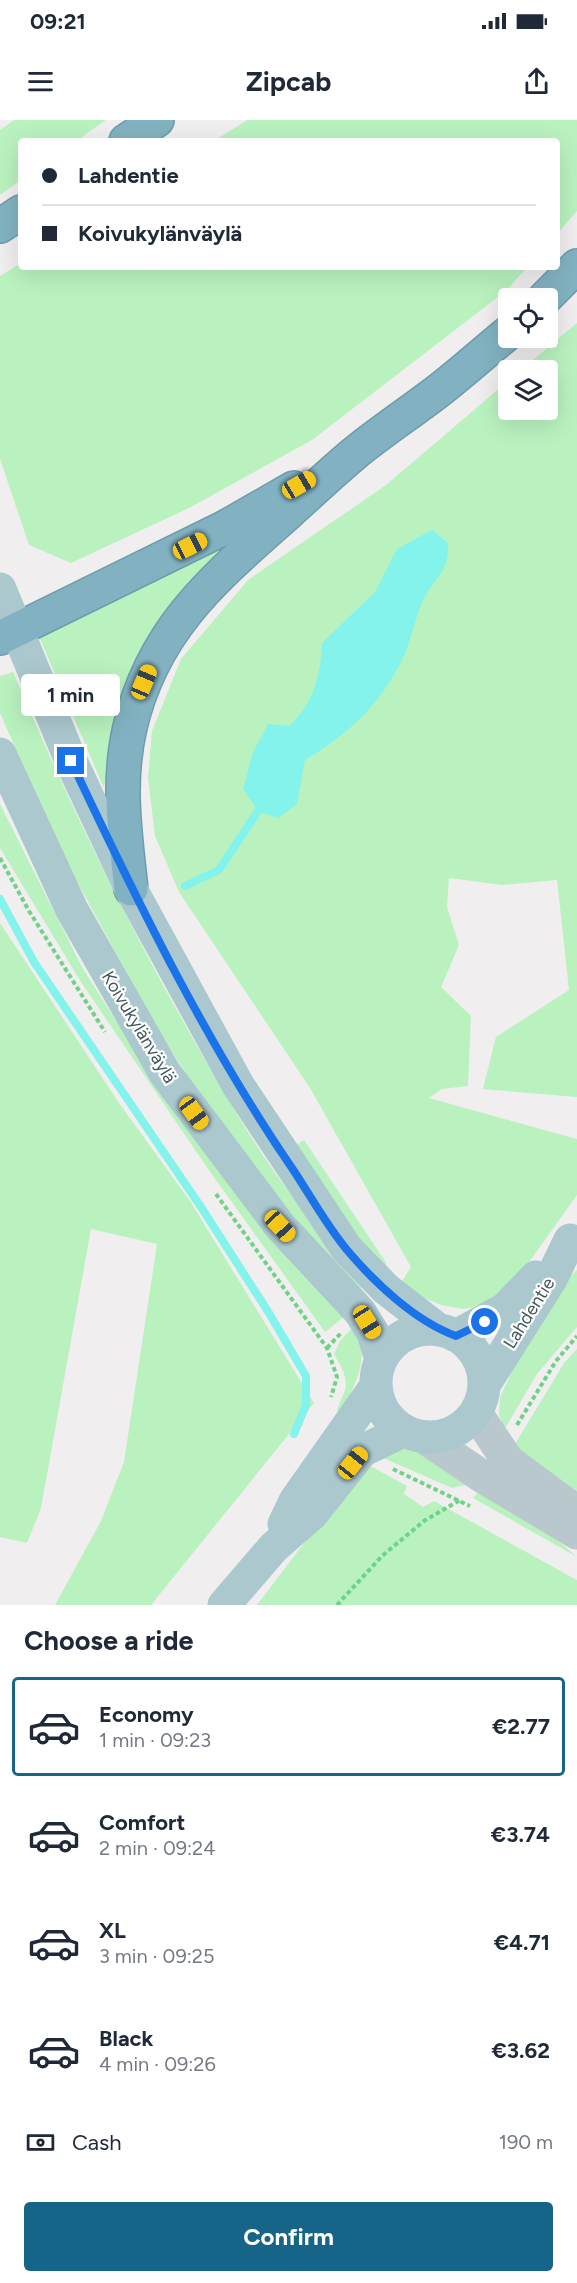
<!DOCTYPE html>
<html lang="en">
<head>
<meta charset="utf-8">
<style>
	:root { --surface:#fff; --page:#f2f2f3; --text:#1f2937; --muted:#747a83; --line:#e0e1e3; --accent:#166589 }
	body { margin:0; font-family:Figtree,sans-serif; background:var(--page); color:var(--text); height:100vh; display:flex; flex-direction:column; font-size:22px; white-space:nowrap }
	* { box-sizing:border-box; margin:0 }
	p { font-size:20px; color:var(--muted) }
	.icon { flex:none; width:33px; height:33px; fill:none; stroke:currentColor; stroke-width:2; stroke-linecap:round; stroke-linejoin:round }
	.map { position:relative; height:1485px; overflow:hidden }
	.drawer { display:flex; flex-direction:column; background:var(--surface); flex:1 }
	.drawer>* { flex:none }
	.banner { position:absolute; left:18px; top:18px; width:542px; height:132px; border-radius:6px; box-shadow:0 6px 24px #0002; display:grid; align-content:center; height:132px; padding:0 24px; background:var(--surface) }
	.controls { position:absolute; left:498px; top:168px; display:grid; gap:12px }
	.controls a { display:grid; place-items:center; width:60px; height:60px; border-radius:6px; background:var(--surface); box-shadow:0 6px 24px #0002; font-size:30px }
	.end { position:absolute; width:27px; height:27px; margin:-14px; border:8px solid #1a73e8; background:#fff; box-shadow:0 0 0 3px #fff }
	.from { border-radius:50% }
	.bubble { position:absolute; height:42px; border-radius:6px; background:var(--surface); box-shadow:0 6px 24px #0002; font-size:20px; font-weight:700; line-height:42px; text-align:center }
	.car { position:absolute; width:18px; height:36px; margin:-18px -9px; border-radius:8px; box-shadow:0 0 4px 2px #0007; background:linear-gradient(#f5c518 24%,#345 0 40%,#f5c518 0 76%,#345 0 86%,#f5c518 0) }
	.banner b { display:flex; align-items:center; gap:21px; height:57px; font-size:22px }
	.banner b+b { border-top:2px solid var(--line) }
	.banner i { width:15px; height:15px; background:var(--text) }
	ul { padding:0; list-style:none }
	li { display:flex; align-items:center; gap:18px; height:99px; margin:0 12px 9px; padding:0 12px; border:3px solid transparent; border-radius:6px }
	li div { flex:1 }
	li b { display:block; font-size:22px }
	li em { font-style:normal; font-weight:700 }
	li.selected { border-color:var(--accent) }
	li>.icon { width:54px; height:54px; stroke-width:1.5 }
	h2 { padding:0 24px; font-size:27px; line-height:72px }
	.pay { display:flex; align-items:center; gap:15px; height:66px; padding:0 24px; font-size:22px }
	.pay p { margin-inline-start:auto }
	.cta { display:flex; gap:12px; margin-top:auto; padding:12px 24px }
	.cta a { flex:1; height:69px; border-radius:6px; background:var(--accent); color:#fff; font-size:24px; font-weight:700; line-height:69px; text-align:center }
	.status { display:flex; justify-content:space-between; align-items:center; height:42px; padding:0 30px; background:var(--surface); direction:ltr }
	.status svg { height:16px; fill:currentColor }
	header { display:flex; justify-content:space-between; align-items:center; height:78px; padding:0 24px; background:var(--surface); font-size:27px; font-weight:700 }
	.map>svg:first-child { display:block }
	.green { fill:#b9f2bf }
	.water { fill:#83f3eb }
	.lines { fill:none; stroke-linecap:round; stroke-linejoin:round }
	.stream { stroke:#83f3eb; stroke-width:8 }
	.highway-casing { stroke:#6d9dad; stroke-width:36 }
	.path { stroke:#6ed385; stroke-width:4; stroke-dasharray:4.5 3; stroke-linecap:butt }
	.minor { stroke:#b9c8cd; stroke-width:33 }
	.major { stroke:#acc8cf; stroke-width:33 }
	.highway { stroke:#82b2c1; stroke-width:33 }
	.route { stroke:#1a73e8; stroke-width:8 }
	.labels { text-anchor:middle; stroke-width:4.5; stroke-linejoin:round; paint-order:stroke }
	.street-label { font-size:18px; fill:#45585d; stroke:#fff }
</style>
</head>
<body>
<div class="status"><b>09:21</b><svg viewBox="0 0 49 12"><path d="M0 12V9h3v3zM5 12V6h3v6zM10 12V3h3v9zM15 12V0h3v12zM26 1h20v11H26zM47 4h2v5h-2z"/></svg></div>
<header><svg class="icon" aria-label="menu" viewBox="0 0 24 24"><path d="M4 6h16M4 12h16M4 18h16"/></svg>Zipcab<svg class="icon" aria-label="share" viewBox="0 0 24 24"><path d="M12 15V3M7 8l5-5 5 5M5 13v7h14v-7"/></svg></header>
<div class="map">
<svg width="577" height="1485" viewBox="0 0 577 1485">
	<rect width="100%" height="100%" fill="#f1eeef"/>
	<path class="green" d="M14,0H106L76,21H21V60L0,75V10Z
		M247,0H577V91L557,114L556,21H214Z
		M21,143V147H527L507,170L312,320L189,388L71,443L29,425L0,339V156Z
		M577,203V977L483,969L496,917L569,870L557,760L502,765L449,758L447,787L459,825L441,867L471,896L468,966L442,969L429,978L577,1019V1075L509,1170L486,1185L463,1189L441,1185L415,1174L401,1163L411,1147L310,968L179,772L155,716L148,658L152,611L181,539L248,460L386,365L508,261V290H548V250H521Z
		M229,421C189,463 141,512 124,569C115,601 111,635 104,668L38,514Z
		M13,552C64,672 120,789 184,903C216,959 248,1017 287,1069C311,1101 340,1131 366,1163L357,1172L307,1121L192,964L147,890L69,747L18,634L0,593V556Z
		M0,684L82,847L116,901L211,1033L350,1192L325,1212L206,1046L81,862L0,728Z
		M0,803L119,983L190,1081L314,1283L151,1485H55L101,1401L124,1342L157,1124L91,1109L41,1388L27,1423L0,1417Z
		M304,1020L385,1141L387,1148L367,1136L295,1026Z
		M577,1150V1207L537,1254L504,1310L499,1294L500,1277L522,1230L560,1165Z
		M357,1203C369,1242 357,1262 338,1297C335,1285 345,1276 346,1265C346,1253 339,1243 334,1234L340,1221Z
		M577,1229V1377L527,1343L515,1324L564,1243Z
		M412,1328L428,1334L468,1364L452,1368L381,1337L393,1329Z
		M365,1343L407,1366L404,1374L423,1387L434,1381L577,1460V1485H257Z
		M485,1365L522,1389L577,1437L473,1378Z"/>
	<path class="water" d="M432,410L448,423C449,454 435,456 423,481C414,500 411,523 401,542C379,586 347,615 305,640L297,684L278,698L258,691L243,669L253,632L268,604L289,606C313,584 321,555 322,523L375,472L397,429Z"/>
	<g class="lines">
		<path class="stream" d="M185,766L219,750L258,691
			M0,779L34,842L201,1087L269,1193L306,1256V1285L294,1314"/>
		<defs>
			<path id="highway" d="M126,21L157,0
				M0,106L21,92
				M545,178L577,146
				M0,518L224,408L294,368
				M131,769C125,714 117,662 130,607C153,508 216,457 288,393C310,373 332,352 355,333C383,310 414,290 442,268C465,250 486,231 508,213"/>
		</defs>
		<use href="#highway" class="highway-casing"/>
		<path class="path" d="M0,738L29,791L105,912
			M216,1074L327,1228L337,1257L331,1277
			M327,1228L341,1213
			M517,1305L556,1241L577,1216
			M393,1349L470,1386
			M337,1485L382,1436L424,1401L460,1380"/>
		<path class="minor" d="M476,1293L508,1341L577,1392
			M424,1317L483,1357L577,1413"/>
		<path class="major" d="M0,469L71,641L131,769L238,965L347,1129L386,1169L439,1210
			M0,634L72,790L165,953L280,1106L360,1192L373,1213L381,1239
			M376 1263a54 54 0 1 1 108 0a54 54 0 1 1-108 0Z
			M456,1216L505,1189L536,1157
			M484,1265L551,1159L570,1120
			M284,1404L295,1381L376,1266
			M224,1485L274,1427L312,1394L362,1331L403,1311"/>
		<use href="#highway" class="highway"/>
	</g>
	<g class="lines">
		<path class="route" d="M71,641C137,781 206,923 294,1051C311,1077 327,1106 347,1130C375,1163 415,1201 456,1216L485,1202"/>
	</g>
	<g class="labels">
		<g class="street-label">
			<text transform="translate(139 907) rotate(59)" y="6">Koivukylänväylä</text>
			<text transform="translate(529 1193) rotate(-58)" y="6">Lahdentie</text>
		</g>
	</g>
</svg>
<div class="controls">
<a><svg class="icon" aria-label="locate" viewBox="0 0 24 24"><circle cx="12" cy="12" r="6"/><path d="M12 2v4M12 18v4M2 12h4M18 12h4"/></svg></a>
<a><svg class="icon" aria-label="layers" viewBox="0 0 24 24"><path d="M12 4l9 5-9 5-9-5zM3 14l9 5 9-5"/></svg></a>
</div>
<i class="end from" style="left:485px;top:1202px"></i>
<i class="end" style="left:71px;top:641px"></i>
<div class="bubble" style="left:21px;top:554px;width:99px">1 min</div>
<i class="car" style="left:299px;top:365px;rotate:60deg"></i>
<i class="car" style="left:190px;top:426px;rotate:63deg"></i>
<i class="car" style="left:144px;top:562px;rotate:23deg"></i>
<i class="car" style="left:194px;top:993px;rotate:144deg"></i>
<i class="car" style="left:280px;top:1106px;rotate:137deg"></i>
<i class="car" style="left:367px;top:1202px;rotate:148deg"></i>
<i class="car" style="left:353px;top:1343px;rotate:39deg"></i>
<div class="banner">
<b><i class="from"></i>Lahdentie</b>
<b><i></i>Koivukylänväylä</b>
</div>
</div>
<section class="drawer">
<h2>Choose a ride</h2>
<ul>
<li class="selected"><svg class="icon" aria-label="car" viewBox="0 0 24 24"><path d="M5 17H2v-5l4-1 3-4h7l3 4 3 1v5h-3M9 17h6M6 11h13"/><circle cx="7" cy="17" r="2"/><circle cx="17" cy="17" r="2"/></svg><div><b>Economy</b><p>1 min · 09:23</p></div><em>€2.77</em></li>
<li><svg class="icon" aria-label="car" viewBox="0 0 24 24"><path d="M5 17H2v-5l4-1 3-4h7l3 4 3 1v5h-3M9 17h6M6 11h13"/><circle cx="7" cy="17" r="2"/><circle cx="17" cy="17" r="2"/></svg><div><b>Comfort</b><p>2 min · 09:24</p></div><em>€3.74</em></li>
<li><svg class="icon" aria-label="car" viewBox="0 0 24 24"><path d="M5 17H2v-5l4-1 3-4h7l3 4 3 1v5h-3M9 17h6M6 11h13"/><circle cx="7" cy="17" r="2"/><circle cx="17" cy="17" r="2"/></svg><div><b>XL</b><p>3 min · 09:25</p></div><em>€4.71</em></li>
<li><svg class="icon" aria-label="car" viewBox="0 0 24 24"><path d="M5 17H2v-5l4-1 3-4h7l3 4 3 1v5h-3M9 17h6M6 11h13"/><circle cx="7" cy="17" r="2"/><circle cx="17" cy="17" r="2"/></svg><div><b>Black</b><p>4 min · 09:26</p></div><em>€3.62</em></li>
</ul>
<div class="pay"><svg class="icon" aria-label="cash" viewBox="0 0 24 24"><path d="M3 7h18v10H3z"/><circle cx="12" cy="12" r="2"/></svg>Cash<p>190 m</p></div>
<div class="cta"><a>Confirm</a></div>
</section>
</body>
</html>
